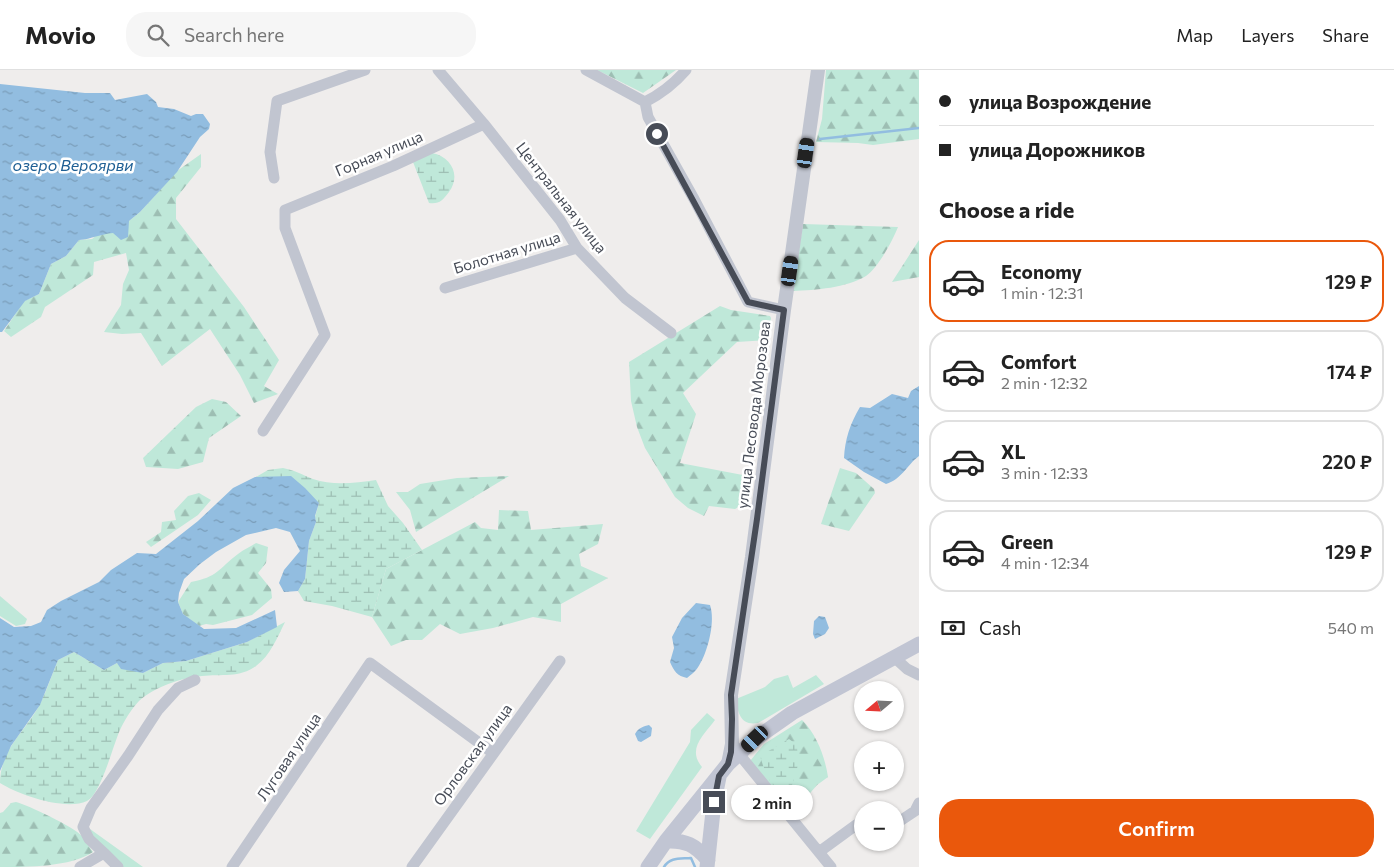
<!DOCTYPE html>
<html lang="en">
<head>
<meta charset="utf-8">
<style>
	:root { --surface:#fff; --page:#f6f6f6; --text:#222; --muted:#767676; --line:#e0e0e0; --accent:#ea580c }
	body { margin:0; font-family:Commissioner,sans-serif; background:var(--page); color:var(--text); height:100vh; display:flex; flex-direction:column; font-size:19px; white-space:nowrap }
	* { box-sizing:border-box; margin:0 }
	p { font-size:16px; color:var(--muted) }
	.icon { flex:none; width:28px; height:28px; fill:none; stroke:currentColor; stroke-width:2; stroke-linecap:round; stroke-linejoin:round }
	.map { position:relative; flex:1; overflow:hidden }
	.side { display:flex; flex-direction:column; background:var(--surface); width:475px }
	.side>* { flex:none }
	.top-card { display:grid; align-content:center; height:110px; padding:0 20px; background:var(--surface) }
	.needle { width:32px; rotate:251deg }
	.tools { position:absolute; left:854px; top:611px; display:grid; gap:10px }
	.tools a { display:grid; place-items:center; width:50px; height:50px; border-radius:50%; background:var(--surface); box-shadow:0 1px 4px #0004; font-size:25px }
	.end { position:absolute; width:22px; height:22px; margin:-11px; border:6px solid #474c57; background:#fff; box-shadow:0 0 0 2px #fff }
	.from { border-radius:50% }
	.bubble { position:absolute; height:35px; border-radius:18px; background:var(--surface); box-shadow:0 1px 4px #0004; font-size:16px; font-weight:600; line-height:35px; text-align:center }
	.car { position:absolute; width:15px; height:30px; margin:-15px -8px; border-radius:6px; box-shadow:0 0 4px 1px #0007; background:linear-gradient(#222 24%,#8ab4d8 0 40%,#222 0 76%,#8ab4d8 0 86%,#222 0) }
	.top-card b { display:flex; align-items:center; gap:18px; height:48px; font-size:19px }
	.top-card b+b { border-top:1px solid var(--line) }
	.top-card i { width:12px; height:12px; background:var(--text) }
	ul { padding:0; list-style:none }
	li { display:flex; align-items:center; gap:15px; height:82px; margin:0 10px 8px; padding:0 10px; border:2px solid var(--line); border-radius:20px }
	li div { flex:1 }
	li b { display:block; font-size:19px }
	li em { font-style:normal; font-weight:600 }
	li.current { border-color:var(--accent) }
	li>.icon { width:45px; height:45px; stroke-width:1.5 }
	h2 { padding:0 20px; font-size:22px; line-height:60px }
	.pay { display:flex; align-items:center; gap:12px; height:55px; padding:0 20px; font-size:19px }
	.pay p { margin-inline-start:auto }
	.cta { display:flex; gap:10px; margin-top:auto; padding:10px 20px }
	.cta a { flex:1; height:58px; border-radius:20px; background:var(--accent); color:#fff; font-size:20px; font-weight:600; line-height:58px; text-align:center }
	header { display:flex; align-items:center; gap:30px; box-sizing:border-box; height:70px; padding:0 25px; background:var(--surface); border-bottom:1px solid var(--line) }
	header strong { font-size:24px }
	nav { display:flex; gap:28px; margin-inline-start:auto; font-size:18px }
	.search { width:350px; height:45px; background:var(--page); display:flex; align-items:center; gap:12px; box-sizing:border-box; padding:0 18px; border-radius:20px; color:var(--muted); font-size:19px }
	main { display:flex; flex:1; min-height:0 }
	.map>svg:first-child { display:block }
	.grass { fill:#bfe8d9 }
	.forest { fill:url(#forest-firs) }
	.wetland { fill:url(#wetland-marsh) }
	.water { fill:url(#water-ripples) }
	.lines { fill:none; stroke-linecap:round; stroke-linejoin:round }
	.stream { stroke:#92bde0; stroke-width:2.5 }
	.minor { stroke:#c1c5d0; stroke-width:11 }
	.tertiary { stroke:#c1c5d0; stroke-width:14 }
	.secondary { stroke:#c1c5d3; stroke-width:15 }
	.route { stroke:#474c57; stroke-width:6 }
	.labels { text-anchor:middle; stroke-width:5; stroke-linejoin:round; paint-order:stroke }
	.street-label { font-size:15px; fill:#474c57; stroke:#fff }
	.water-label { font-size:16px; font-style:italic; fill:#1e5f94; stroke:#fff }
</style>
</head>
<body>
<header>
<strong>Movio</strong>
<div class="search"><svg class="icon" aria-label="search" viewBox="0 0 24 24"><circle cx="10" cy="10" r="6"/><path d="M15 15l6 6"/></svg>Search here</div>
<nav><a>Map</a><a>Layers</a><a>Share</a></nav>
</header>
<main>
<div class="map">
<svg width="919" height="797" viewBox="0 0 919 797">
	<defs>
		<pattern id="forest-firs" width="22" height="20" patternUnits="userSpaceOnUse" patternTransform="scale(1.25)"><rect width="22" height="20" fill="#bfe8d9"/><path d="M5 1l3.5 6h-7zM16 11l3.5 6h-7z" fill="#9dbeb3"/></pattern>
		<pattern id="wetland-marsh" width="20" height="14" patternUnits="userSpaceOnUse" patternTransform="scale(1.25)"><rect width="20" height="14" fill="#bfe8d9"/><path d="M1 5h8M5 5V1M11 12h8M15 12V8" fill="none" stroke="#9dbeb3"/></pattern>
		<pattern id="water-ripples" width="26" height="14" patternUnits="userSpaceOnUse" patternTransform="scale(1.25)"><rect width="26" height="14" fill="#92bde0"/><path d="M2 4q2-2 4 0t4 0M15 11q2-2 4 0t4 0" fill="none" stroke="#799cb8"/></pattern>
	</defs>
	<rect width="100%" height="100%" fill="#efedec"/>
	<path class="grass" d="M0,526L27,549L25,554L16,556L0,546Z
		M788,605L793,618L816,605L824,614L758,653C741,656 738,644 736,629L765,617L774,609Z
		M707,643L715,650C703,666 687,679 702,697L650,769L636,761L690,672L691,660Z
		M90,759L143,797H123L92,767Z"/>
	<path class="forest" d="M597,0H676L643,23Z
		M826,0H919V69L873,75L858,73L816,72L822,49Z
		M201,84V97L176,128V149L244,237L279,290L264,316L278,324L254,333L240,305L210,259L162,296L141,263L122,264L104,262L121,235L123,214L129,200L126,183L94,192L93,205L45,237L41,247L11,267L4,261L24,231L39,224L51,194L66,186L79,170L92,169L98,164L129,151L140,142L177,101Z
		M803,154L898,157C893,170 878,198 866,206C846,218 816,220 793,221Z
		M919,170V207L892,212Z
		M720,236L731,240L770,246L771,248L768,270L737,272L683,323L696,344L680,393L748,406L742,435L735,439L709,436L704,446L688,438L675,427L645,378L637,357L631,331L629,292Z
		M212,329L226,332L241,346L209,368L203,392L178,399L146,397L143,388L196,337Z
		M840,398L856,403L874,419L875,423L849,461L821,454Z
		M509,406L416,462L410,440L396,422H408L420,414L457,408Z
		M199,423L211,430L198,445L151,477L146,472L161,462L162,452L176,450L174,441L188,426Z
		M499,440L528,441L531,460L603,454L598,474L579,484L581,496L608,508L561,534V552L533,547L493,558L460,564L440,554L422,570H406L391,576L372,547L386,499L475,452L481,458L498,460Z
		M256,473L268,477L266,493L258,503L271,519L272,528L252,545L213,555L206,554L199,556L183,544L178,532L191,512C218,507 218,499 238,484C244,479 250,477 256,473Z
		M802,650C817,665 825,687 828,707L817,715L793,743L750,691L764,674Z
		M16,732C28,735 74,757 82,766C86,772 89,777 93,782C70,797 29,797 0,797V743L3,742L11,733Z"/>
	<path class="wetland" d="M432,83C452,87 461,106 449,122C442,131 440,134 429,133L413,92Z
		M283,398C294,400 303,405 313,409C333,416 355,413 376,410L388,436L403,453L422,480L386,499L372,547L332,536L304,531L298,521L305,509L309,471L316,452L315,447L319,433L256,407L268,400Z
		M285,552C278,566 270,586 256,596C240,608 221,604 202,606C181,608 154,617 139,631C132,638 124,651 120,660C113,675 101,724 87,731C65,741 19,725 0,713C0,679 26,661 40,634C47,620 52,604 58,590L74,582L104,600L117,593L143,603L163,593L186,591L247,572Z
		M789,669L797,675L798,695L792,715L781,720C768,716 764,698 760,686Z"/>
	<path class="water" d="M0,14L85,23H110L115,30L147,24L156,32L158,37L174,39L191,46L196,44H203L210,54L209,59L200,67L177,102L140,142L129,151L128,167L121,170L113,163C100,164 92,169 79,170L66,186L51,194L39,224L25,231L2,262H0Z
		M919,316V386C906,396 902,409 886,414L864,402L844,388C845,369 850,354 860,337L870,338L892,324L908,328L911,321Z
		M291,406L305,418L319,433L315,446L316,452L309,471L305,509L298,521L284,522L279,513L284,500L300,481L290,462L276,458L246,465L216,482L200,494L184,509L179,523L178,532L183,544L204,559L236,558L275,540L277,557L247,572L186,591L163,593L143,603L121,599L117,593L104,600L74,582L58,590L40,635L11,676L0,701V548L14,557L31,556L41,552L47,540L61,531L99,512L111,500L137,483L156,484L198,451L233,418L255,407Z
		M696,533L710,535C716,552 707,586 696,600C694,603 690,605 687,608C677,606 674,601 670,592L674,578L672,567L682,548Z
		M819,546L825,547L829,558L825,564L815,569L813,564L814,551Z
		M649,655L652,658L651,666L641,672L638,671L635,664C638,658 644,656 649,655Z"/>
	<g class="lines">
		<path class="stream" d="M820,69L919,58
			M664,797C670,787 680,789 691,788L695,797"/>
		<path class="minor" d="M438,0L484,54L560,150L577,178L625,228L671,263
			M586,0L645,32L648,47L694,129L748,232L784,240
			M645,32C661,24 674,14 686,0
			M274,108L270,82L277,31L365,0
			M445,218L577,178
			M263,361L325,265L285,158V140L393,96L484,54
			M895,588L907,599L919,605
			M739,684L831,797
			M895,753H897L915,741L919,733
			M819,782L856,755L862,753
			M104,783L118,797
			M80,797L104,783L89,769L83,757L91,738L128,686L158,640L178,618L195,610
			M232,797L370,593L493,683
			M412,797L560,591"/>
		<path class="tertiary" d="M728,694L732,674L731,625L752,487L784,240L818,0"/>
		<path class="secondary" d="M666,771C686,770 695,775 708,790
			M648,797L666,771L728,694L755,669L792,643L919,574
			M707,797L714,732L719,707"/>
	</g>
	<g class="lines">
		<path class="route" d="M657,64L748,232L784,240L757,449L731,625L732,649L731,682L728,694L719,706L714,732"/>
	</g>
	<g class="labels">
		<g class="street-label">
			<text transform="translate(379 84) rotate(-23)" y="5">Горная улица</text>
			<text transform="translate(561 128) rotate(52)" y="5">Центральная улица</text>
			<text transform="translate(507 183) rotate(-17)" y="5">Болотная улица</text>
			<text transform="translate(754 345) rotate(-83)" y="5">улица Лесовода Морозова</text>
			<text transform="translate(473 685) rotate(-54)" y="5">Орловская улица</text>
			<text transform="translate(289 687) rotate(-56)" y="5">Луговая улица</text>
		</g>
		<g class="water-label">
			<text x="73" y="101">озеро Вероярви</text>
		</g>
	</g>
</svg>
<div class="tools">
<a><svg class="needle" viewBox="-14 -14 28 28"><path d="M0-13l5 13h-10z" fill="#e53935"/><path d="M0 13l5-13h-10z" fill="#767676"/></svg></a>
<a>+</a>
<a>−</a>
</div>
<i class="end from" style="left:657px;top:64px"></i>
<i class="end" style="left:714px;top:732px"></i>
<div class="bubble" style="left:731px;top:715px;width:82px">2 min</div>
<i class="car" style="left:806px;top:83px;rotate:8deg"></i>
<i class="car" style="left:790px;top:201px;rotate:8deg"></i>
<i class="car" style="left:755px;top:669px;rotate:226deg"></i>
</div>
<section class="side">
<div class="top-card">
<b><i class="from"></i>улица Возрождение</b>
<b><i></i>улица Дорожников</b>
</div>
<h2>Choose a ride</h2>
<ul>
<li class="current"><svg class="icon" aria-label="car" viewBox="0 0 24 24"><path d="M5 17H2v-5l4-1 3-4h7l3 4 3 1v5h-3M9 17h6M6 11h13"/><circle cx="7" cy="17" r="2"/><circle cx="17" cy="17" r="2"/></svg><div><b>Economy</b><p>1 min · 12:31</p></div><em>129 ₽</em></li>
<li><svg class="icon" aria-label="car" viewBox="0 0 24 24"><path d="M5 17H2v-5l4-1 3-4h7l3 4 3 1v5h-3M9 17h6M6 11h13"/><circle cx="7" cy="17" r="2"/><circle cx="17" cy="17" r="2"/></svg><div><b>Comfort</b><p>2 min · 12:32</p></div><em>174 ₽</em></li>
<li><svg class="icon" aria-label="car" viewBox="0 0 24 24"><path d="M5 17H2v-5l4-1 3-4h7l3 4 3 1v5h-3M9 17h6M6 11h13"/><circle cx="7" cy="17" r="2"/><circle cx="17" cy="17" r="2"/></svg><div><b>XL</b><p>3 min · 12:33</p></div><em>220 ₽</em></li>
<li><svg class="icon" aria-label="car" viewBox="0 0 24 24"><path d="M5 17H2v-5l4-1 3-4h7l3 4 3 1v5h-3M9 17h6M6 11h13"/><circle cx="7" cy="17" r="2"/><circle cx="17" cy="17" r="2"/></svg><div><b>Green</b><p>4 min · 12:34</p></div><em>129 ₽</em></li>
</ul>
<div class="pay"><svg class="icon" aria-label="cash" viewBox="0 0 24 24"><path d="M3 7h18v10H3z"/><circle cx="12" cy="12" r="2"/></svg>Cash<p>540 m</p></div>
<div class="cta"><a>Confirm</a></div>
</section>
</main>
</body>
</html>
